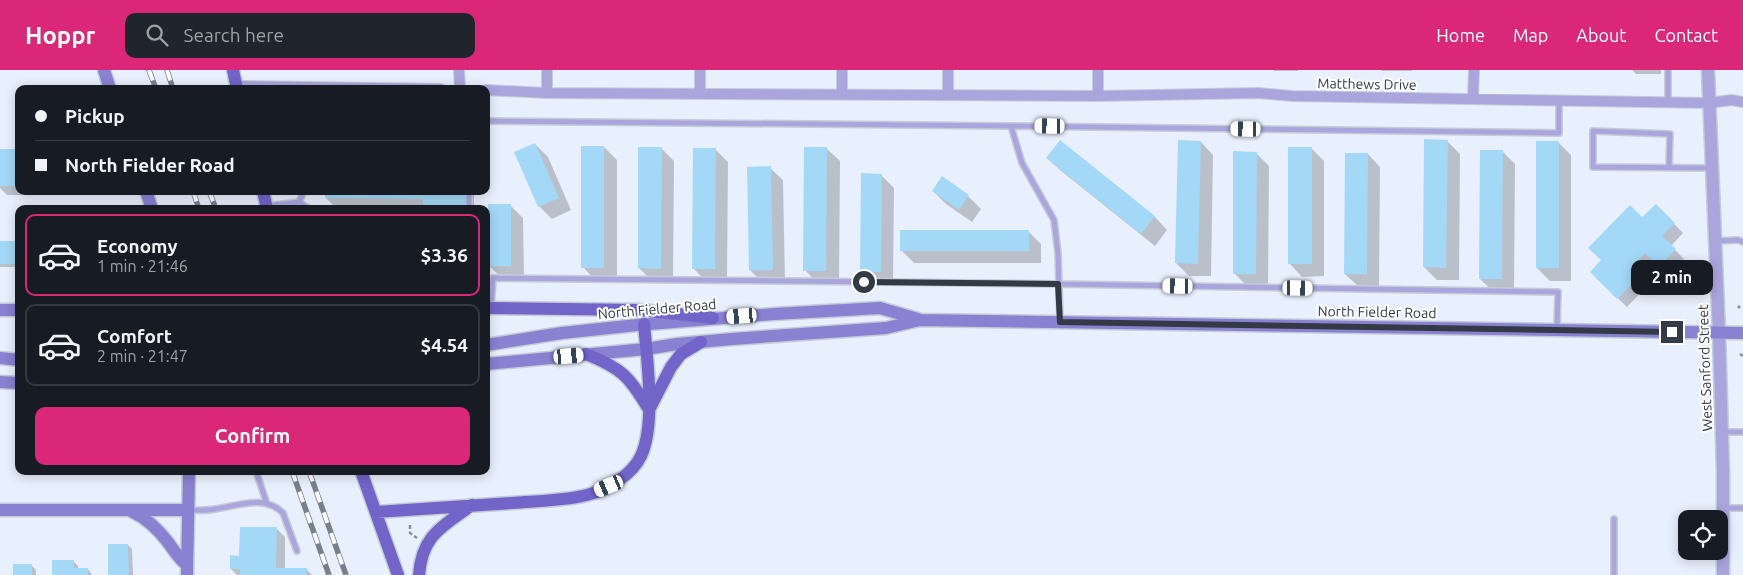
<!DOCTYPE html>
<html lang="en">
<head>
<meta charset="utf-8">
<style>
	:root { --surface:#171b24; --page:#20242c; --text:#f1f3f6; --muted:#9ea1a6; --line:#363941; --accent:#db2777 }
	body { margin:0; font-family:Ubuntu,sans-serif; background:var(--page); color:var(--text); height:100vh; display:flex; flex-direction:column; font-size:19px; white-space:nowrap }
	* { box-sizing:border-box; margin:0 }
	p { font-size:16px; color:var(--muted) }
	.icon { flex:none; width:28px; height:28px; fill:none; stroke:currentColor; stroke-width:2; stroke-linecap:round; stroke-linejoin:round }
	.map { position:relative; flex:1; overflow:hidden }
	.side { position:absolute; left:15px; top:135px; width:475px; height:270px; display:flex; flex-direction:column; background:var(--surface); border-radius:10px; box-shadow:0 2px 12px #0003 }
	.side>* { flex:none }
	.banner { position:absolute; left:15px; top:15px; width:475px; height:110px; border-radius:10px; box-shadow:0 2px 12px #0003; display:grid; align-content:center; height:110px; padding:0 20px; background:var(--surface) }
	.tools { position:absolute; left:1678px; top:440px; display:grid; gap:10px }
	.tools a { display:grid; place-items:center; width:50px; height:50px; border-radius:10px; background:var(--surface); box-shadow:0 2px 12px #0003; font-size:25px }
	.end { position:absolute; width:22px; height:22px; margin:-11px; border:6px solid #323a46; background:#fff; box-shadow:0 0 0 2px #fff }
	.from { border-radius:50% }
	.bubble { position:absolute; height:35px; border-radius:10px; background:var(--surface); box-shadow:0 2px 12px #0003; font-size:16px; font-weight:700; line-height:35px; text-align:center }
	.car { position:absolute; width:15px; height:30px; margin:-15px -8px; border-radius:6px; box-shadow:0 0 4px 1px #0007; background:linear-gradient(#fff 24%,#345 0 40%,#fff 0 76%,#345 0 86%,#fff 0) }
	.banner b { display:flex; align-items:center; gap:18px; height:48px; font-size:19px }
	.banner b+b { border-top:1px solid var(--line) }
	.banner i { width:12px; height:12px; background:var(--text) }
	ul { padding:9px 0 0; list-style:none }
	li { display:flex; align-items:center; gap:15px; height:82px; margin:0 10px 8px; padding:0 10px; border:2px solid var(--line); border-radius:10px }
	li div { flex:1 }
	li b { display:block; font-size:19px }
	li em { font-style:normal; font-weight:700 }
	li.selected { border-color:var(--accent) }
	li>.icon { width:45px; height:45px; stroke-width:1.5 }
	.primary-button { display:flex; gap:10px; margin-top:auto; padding:10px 20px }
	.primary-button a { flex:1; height:58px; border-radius:10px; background:var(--accent); color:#fff; font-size:20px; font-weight:700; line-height:58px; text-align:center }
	header { display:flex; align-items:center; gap:30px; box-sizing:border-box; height:70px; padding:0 25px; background:var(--accent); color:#fff }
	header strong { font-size:24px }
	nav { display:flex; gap:28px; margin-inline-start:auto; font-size:18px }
	.search { width:350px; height:45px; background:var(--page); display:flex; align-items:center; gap:12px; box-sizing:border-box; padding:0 18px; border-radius:10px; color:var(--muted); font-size:19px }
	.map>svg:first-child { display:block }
	.shadow { fill:#0003 }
	.building { fill:#a4d8f7 }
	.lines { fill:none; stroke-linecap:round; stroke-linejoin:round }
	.service-casing { stroke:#c4ccd8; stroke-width:8 }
	.minor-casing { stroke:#c4ccd8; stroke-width:12 }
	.tertiary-casing { stroke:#c4ccd8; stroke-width:15 }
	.secondary-casing { stroke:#c4ccd8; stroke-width:15 }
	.primary-casing { stroke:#c4ccd8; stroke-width:15 }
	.path { stroke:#878f9b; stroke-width:2.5; stroke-dasharray:4 2.5; stroke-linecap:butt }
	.service { stroke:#aaa6dd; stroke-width:5 }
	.minor { stroke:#aaa6dd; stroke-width:10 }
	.tertiary { stroke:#aaa6dd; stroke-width:12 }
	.secondary { stroke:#8981d1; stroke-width:12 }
	.primary { stroke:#7264c8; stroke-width:12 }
	.rail-casing { stroke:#78808c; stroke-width:5.5 }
	.rail { stroke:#fff; stroke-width:4; stroke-dasharray:11; stroke-linecap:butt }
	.route { stroke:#323a46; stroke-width:6 }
	.labels { text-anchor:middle; stroke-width:4; stroke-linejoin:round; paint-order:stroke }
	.street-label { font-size:14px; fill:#323a46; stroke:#fff }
</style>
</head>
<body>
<header>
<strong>Hoppr</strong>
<div class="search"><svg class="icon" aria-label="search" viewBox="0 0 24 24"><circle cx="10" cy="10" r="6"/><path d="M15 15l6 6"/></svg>Search here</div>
<nav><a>Home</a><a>Map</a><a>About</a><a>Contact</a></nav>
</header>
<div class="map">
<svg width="1743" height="505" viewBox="0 0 1743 505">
	<rect width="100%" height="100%" fill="#e9f0fd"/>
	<path class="shadow" d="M1273,0H1298V1H1274Z
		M1381,0H1412V1H1382Z
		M1632,0H1661V4H1636Z
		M1060,71L1155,147L1167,160L1155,176L1060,100L1047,88Z
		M1447,71L1460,84L1459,210H1437L1424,197Z
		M1201,72L1213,85L1211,206H1189L1176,193Z
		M1558,72L1571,85V211H1550L1537,198Z
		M535,74L548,87L571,140L552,149L539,136Z
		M604,77L617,90V210H595L583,197Z
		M661,78L674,91L673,211H652L639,198Z
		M1311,78L1324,91V206L1302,207L1290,194Z
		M715,79L728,92L727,211H706L693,198Z
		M827,79L840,91L839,213H817L805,200Z
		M0,80H19V121H97V125H7L0,118Z
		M1502,81L1515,94L1514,222L1493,221L1480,209Z
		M1256,83L1269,96L1268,216H1247L1234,203Z
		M1368,84L1380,97L1379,217L1358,216L1345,204Z
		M770,98L783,110L785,212L763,213L750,200Z
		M881,105L894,118L893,214H874L861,201Z
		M942,108L968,126L981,139L972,152L946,134L933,121Z
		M326,121H474V139L335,137L326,128Z
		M510,135L523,148L524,208H502L489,196Z
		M1656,135L1683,163L1671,176L1684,189L1668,205L1655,191L1645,202L1658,216L1650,225L1644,219L1627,237L1591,202Z
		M1028,161L1041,174V193H914L901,180Z
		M0,173H14L19,177V197H0Z
		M276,458L285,467V499H306L312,505H237L231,499L241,487Z
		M128,475L132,479L133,505H109Z
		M73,491L78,496V499H88L92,505H53Z
		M32,496L36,500V505H14Z"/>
	<path class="building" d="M1424,69L1448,70L1446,198L1423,197Z
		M1060,70L1155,146L1141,164L1046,88Z
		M1178,70L1201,71L1198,194L1175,193Z
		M1536,71H1559V198H1536Z
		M535,73L559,128L538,137L514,82Z
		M581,76H604V198H581Z
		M638,77H662L661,199L638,198Z
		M804,77H827L826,201H803Z
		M1288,77H1312V194H1288Z
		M693,78H716L715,199H692Z
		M0,79H19V116H0Z
		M1480,80H1503L1502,209H1479Z
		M1233,81L1257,82L1256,204H1233Z
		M1345,83H1368L1367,204H1344Z
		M771,96L773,200H749L747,97Z
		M861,103L882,104L881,202H860Z
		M942,106L969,125L959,140L932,121Z
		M325,121H466V139H423V129L325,128Z
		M488,134H511V196H488Z
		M1656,134L1675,153L1662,166L1676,179L1659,197L1645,183L1636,192L1650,206L1640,216L1635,211L1617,229L1590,202L1601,190L1588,178L1630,135L1642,147Z
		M900,160H1029V181H900Z
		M0,171H15V194H0Z
		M240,457H277L276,498H307V505H240V499H230V485L239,486Z
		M108,474H128L129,505H108Z
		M52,490H74V498H88V505H52Z
		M13,494H32V505H13Z"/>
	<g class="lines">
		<defs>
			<path id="service" d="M1668,0V32
				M488,51L1011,56
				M1669,98L1670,64L1593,61V97L1711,98
				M469,121V139
				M299,132L304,121
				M267,136L299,132L309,139
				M1716,171L1738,170L1743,172
				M491,237L493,208L1059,214L1558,222L1557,259
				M1060,252L1058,183L1054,150L1022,93L1011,56L1559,63V30
				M1723,362H1743
				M256,401L267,434
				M1724,438H1743
				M188,440C197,440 206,441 215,439C238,436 264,424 283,443L297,481
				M1614,505V449"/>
			<path id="minor" d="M459,0L460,19
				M547,0V23
				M948,0V24
				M1098,0V26
				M237,16L441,19
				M486,20L547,23L1098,26L1259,23L1292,26L1708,33L1732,30L1743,32
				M700,24V0
				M842,25V0
				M1473,29L1474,0"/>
			<path id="tertiary" d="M1708,0L1719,263L1723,401V505"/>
			<path id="secondary" d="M104,0L110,19
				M146,121L152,139
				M0,240H19
				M486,275L562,263L637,255L774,244L880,238L918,249
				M0,288L19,290
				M486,294L646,279L677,274L732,269L886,258L920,250L1743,263
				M0,312L19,313
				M0,440H187
				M131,441C146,448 157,458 167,471C174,480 178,488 187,495
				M187,505L189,401"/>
			<path id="primary" d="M233,0L237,19
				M263,121L267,139
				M486,238L640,240L713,248
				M586,284C621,298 629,306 648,338
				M650,338L671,297L681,284L701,272
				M361,401L398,505
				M376,442C421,439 467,436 512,433C537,431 563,431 587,425C607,420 632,405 641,386C656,354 647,289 644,254
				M419,505C422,465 442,457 472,435"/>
		</defs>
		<use href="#service" class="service-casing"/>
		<use href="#minor" class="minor-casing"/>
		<use href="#tertiary" class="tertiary-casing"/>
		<use href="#secondary" class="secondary-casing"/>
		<use href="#primary" class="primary-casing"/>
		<path class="path" d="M1738,238L1740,236
			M1740,284L1743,286
			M410,455V463L417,468"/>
		<use href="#service" class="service"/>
		<use href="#minor" class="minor"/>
		<use href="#tertiary" class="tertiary"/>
		<use href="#secondary" class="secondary"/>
		<use href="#primary" class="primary"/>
		<defs>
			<path id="rail" d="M149,0L156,19
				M167,0L173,19
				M193,121L199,139
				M209,121L216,139
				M292,401L329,505
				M309,401L346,505"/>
		</defs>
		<use href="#rail" class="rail-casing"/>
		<use href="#rail" class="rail"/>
	</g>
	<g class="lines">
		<path class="route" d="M864,212L1058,214L1060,252L1672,262"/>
	</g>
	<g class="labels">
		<g class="street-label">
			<text transform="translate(1367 14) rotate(1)" y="5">Matthews Drive</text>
			<text transform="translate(657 239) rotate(-5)" y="5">North Fielder Road</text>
			<text transform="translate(1377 242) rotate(1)" y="5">North Fielder Road</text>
			<text transform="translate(1705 298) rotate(-92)" y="5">West Sanford Street</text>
		</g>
	</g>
</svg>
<div class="tools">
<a><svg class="icon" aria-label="locate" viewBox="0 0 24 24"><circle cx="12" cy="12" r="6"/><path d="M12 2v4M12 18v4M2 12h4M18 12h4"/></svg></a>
</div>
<i class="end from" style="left:864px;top:212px"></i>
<i class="end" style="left:1672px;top:262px"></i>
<div class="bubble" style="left:1631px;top:190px;width:82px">2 min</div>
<i class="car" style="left:1050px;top:56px;rotate:271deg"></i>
<i class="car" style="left:1246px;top:59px;rotate:271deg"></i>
<i class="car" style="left:1178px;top:216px;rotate:271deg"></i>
<i class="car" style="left:1298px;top:218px;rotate:91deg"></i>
<i class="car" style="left:742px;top:246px;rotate:266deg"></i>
<i class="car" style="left:569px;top:286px;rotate:85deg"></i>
<i class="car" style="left:609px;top:416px;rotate:247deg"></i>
<div class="banner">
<b><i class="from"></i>Pickup</b>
<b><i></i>North Fielder Road</b>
</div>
<section class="side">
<ul>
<li class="selected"><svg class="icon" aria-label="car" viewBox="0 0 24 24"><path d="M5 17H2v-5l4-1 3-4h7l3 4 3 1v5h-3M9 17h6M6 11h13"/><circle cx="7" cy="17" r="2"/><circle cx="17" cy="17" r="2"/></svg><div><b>Economy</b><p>1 min · 21:46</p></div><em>$3.36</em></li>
<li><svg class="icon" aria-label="car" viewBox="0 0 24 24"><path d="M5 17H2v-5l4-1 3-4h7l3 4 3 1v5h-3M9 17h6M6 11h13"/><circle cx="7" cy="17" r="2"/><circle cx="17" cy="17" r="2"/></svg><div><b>Comfort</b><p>2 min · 21:47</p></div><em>$4.54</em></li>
</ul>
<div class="primary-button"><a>Confirm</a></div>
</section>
</div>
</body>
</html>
